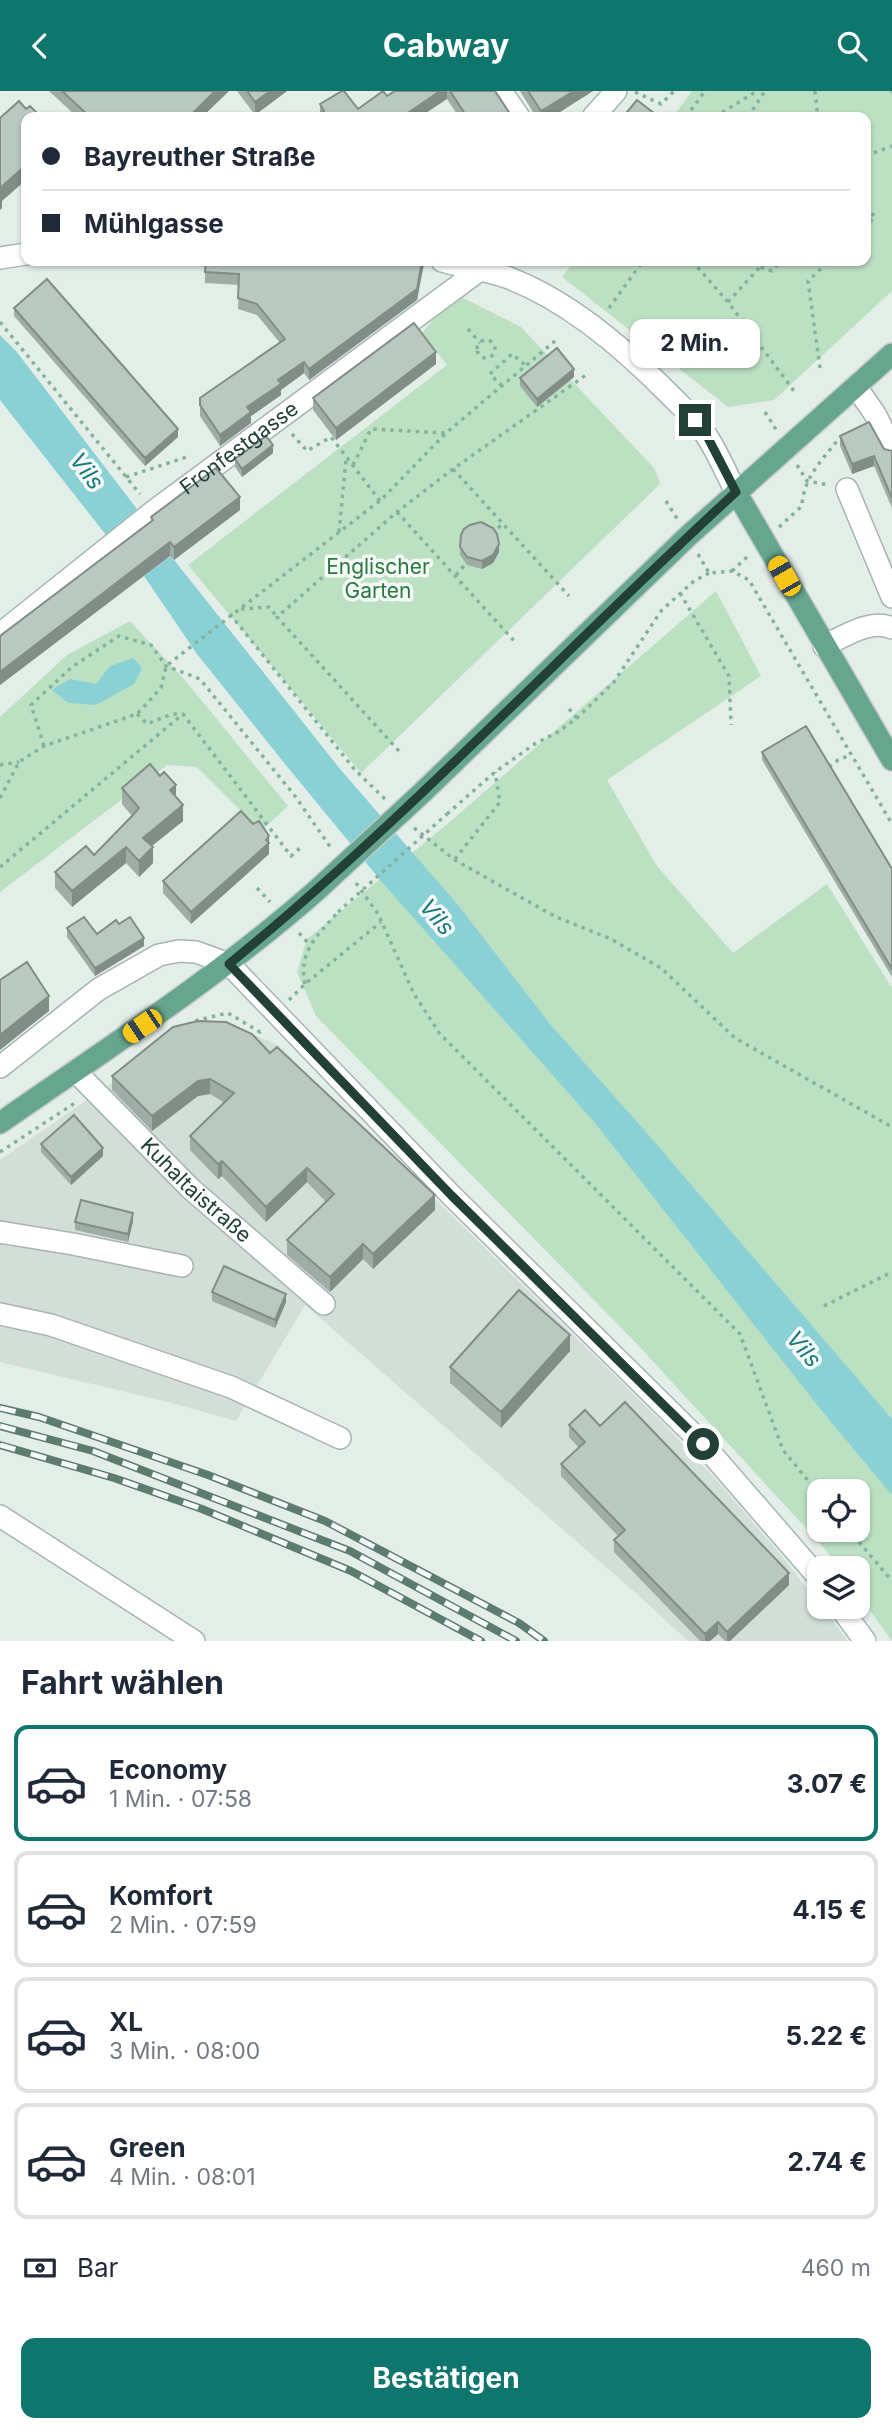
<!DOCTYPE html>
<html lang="de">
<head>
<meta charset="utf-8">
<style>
	:root { --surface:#fff; --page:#f2f2f3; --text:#1f2937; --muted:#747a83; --line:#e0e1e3; --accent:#0f766e }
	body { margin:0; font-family:Inter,sans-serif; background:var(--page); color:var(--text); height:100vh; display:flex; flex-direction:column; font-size:26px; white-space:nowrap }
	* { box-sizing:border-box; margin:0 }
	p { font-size:23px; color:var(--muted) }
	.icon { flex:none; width:38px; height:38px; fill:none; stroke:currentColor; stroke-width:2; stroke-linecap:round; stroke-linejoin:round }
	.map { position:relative; height:1550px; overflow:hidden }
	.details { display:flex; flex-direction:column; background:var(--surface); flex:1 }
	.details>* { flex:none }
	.top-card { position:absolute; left:21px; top:21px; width:850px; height:154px; border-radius:14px; box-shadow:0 2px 5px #0004; display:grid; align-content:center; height:154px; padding:0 21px; background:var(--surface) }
	.buttons { position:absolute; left:807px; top:1388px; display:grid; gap:14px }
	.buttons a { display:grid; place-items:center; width:63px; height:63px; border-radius:14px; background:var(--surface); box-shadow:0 2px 5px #0004; font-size:35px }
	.end { position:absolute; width:32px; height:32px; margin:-16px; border:9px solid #224035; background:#fff; box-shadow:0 0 0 4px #fff }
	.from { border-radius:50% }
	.bubble { position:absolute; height:49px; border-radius:14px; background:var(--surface); box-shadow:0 2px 5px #0004; font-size:23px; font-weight:700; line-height:49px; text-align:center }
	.car { position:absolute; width:21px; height:42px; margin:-21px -10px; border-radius:9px; box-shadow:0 0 5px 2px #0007; background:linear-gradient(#f5c518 24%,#345 0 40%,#f5c518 0 76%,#345 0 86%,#f5c518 0) }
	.top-card b { display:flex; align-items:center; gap:24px; height:66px; font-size:26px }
	.top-card b+b { border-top:2px solid var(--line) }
	.top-card i { width:18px; height:18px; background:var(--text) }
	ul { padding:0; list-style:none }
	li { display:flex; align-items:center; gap:21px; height:116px; margin:0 14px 10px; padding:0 7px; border:4px solid var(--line); border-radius:14px }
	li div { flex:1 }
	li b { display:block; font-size:26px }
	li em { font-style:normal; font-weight:700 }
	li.current { border-color:var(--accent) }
	li>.icon { width:63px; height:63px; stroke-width:1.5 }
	h2 { padding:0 21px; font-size:32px; line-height:84px }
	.pay { display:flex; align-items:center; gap:18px; height:77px; padding:0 21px; font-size:26px }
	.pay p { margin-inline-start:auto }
	.button { display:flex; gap:14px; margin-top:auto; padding:14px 21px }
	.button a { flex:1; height:80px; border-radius:14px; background:var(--accent); color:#fff; font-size:28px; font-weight:700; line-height:80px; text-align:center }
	header { display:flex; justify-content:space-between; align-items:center; height:91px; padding:0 21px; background:var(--accent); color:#fff; font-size:32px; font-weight:700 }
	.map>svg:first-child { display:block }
	.built { fill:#d2ded7 }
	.green { fill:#bce0c2; fill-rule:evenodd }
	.water { fill:#8ad1d5 }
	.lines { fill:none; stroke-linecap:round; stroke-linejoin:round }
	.minor-casing { stroke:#a6b6af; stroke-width:24 }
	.major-casing { stroke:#c1cac6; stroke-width:24 }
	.path { stroke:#83b39f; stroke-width:3.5; stroke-dasharray:3.5 5; stroke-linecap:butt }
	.minor { stroke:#fff; stroke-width:21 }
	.major { stroke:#66a58e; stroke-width:21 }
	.rail-casing { stroke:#5d7c70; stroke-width:8 }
	.rail { stroke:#f5faf7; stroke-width:5; stroke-dasharray:16; stroke-linecap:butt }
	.major-bridge-casing { stroke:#c1cac6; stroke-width:24; stroke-linecap:butt }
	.path-bridge { stroke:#83b39f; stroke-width:3.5; stroke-dasharray:3.5 5; stroke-linecap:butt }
	.major-bridge { stroke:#66a58e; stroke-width:21 }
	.wall { fill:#9fada6 }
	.shaded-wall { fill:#828d87 }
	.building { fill:#b9c9c1; stroke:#828d87; stroke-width:2 }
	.route { stroke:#224035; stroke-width:9 }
	.labels { text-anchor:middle; stroke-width:7; stroke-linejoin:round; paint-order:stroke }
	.street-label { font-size:21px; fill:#224035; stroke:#f5faf7 }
	.park-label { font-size:21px; fill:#2a7941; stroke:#f5faf7 }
	.water-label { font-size:23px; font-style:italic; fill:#197980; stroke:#f5faf7 }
</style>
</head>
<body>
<header><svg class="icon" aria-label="back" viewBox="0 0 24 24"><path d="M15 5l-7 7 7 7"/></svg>Cabway<svg class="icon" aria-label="search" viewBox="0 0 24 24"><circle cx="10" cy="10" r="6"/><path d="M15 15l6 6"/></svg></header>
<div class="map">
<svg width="892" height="1550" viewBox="0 0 892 1550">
	<rect width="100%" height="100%" fill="#e4eee8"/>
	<path class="built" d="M231,934L278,954L665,1334L719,1392L781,1464L848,1550H688L638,1504L305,1214L236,1330L172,1312L0,1271V1069L190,938Z"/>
	<path class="green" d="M692,0H892V200L774,309L728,316L562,186L574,170H866V26H673Z
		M455,203L521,236L655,378L660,393L361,682L188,474L447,274L422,242Z
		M716,500L761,585L607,689L657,775L733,862L827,793L892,897V1550L858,1503V1477H839L825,1458L637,1253L316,925L297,881L307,848L445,735ZM819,1400H858V1438H819Z
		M130,530L184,588L288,715L261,740L197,676L167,674L0,801V626L67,564Z"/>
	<path class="water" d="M0,244L16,260L137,418L106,444L0,309Z
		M171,465L340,678L458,814L550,933L646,1041L892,1328V1404L822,1320L595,1032L381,790L285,673L197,563L144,485Z
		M133,567L142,577L134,593L96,614L68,612L52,599L70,588L96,593L110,575Z"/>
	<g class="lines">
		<defs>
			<g id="minor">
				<path d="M501,0L519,26"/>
				<path d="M593,26L616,0"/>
				<path d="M0,167L26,163"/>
				<path d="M442,170C464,176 487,179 509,187C569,210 626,259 670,304C683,317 696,329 706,344C718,362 726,382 736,401"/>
				<path d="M856,296L875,323L892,357"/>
				<path d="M847,398L892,506"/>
				<path id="s1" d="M0,543L154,420L481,178L487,170"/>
				<path d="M824,555C843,546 871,527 892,537"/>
				<path d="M0,976L99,898L159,864L179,860L196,861L229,873L451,1104L703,1353L819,1487"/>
				<path id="s2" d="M75,980L191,1098L324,1213"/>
				<path d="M0,1141L73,1153L182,1175"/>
				<path d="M0,1223L51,1234L231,1296L340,1347"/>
				<path d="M0,1425L194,1550"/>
				<path d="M840,1516L865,1550"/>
			</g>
			<path id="major" d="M736,401L892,669
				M424,700L687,446L892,263
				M0,1032C109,956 217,887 317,799"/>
		</defs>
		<use href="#minor" class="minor-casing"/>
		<use href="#major" class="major-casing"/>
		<path class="path" d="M815,0L818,26
			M891,0L892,1
			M635,1L661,13L674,0
			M686,26L705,0
			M715,26L757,0
			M748,26L765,0
			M866,65L892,55
			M866,116L875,126L866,134
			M692,170L728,211L794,300
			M755,170L760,176L772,180L780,170
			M728,211L760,176
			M609,217L643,170
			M0,231L140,403
			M468,238L480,252
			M477 258a9 9 0 1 1 18 0a9 9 0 1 1-18 0Z
			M820,277L808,190L829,170
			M502,295L490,283L512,263L525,274
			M765,321L777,340
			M292,343L307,360L331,346L380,410
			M353,374L371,338L446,342
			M797,374L807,390L829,394
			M453,378L569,505
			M126,386L190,365
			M666,410L678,429
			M397,421L516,552
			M779,436L802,415C803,388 821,370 837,350L844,345
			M339,441L346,368
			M492,443L503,432
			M698,463L709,482L732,480L749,489L892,733
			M732,480L748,465
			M456,484L468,470
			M680,502L729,585L731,634
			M241,518L269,516L277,526
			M230,523L355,679L386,709
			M569,618L577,627
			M137,623L147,633L172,623H181
			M44,655L31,614L72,576L119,545L151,554L166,575L200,588L295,705L331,757
			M399,660L277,526L397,421L453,378L586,284
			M0,674L19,671
			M829,676L838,669L851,664
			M0,707L19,671L44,655L137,623L161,597L166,575L382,408L446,342L555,250
			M447,723L495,681L536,652L558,641L577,627L614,591L661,520L694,490L709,482
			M414,737L455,769L554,825L611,848L661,877L735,947L892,1036
			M455,768L500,711L495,681
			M0,776L183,623L291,765L300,757
			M356,792L378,823L414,903L440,943L740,1243L783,1359L819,1403
			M257,797L270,811
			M299,842L309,853
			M305,893C298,860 318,844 338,821
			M289,909L305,893L381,831
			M188,934L194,930L228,922L260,941L263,937
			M0,1061L75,1012
			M824,1215L892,1181
			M848,1438L892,1490"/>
		<use href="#minor" class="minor"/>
		<use href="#major" class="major"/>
		<defs>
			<path id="rail" d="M0,1317L39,1326L208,1384L325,1430L519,1532L544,1550
				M0,1335L93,1360L350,1460L516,1550
				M0,1354L114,1387L202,1418L351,1480L481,1550"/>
		</defs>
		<use href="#rail" class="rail-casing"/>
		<use href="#rail" class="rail"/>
		<defs>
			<path id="major-bridge" d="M317,799L424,700"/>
		</defs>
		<use href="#major-bridge" class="major-bridge-casing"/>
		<path class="path-bridge" d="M338,821L447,723"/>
		<use href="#major-bridge" class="major-bridge"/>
	</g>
	<path class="wall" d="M49,0H229L202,26H77Z
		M237,0H287L255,24Z
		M395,0H495L512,26H459L447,8L320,23V13L358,18L387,5Z
		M520,0H593L552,26H536Z
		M424,170L417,209L309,289L304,282L281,299V304L251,325V332L220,355L200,325V307L280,252L257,224L238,218L239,194L205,192V181Z
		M14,217L178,346L145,375L14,225Z
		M436,273L336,349L313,319V307Z
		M574,286L537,316L520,295V287Z
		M840,345L892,360V417L874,375L852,383L840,355Z
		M273,362L242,386L235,376V368Z
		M240,419L174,469L170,465L0,594V545L151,431V426Z
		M461,444L499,461L493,472L482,478L467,474L460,464Z
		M762,661L892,778V886L762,669Z
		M122,697L176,705L183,730L152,755L153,772L139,786L126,772L72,816L55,797V781L94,764L132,725L122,713Z
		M253,733L269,745V763L191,833L163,802V790Z
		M119,833L144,855L95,885L67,846V837L97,843Z
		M270,962L435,1119L373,1178L363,1168L330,1201L287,1164V1149L326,1111L307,1091L266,1131L222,1085L218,1088L190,1059V1045L225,1012L210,1003L198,1005L152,1040L112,999V985Z
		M41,1053L103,1065L71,1094L41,1061Z
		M133,1130L128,1151L75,1139V1131Z
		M212,1201L286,1211L275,1237L212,1210Z
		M570,1260L501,1337L450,1292V1276Z
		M569,1334L600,1335L789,1494L730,1550H725L718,1543L710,1550H700L614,1461V1449L618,1445L561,1385V1373L579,1357L569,1346Z"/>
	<path class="shaded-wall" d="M215,0H229L202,26H189Z
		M270,0H287L255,24V11Z
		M440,0H447V8L420,26H402Z
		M574,0H593L552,26H541V20Z
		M26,74V89L2,110V117L0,119V97Z
		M422,170H424V173L417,209L309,289V278Z
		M436,261V273L336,349V337Z
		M304,271V282L281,299V304L251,325V332L220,355V344L247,316L278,289Z
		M574,278V286L537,316V308Z
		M178,338V346L145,375V367Z
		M273,354V362L242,386V378Z
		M874,365V375L852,383V373Z
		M240,406V419L174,469V456Z
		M170,451V465L0,594V581Z
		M499,453V461L493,472L482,478V470Z
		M176,694V710L170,699Z
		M183,714V730L143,762V747Z
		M269,745V763L191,833V821Z
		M126,756V772L72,816V800Z
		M153,756V772L139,786V770Z
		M144,847V855L95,885V877Z
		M49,905V920L0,959V944Z
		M210,988V1003L198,1005L152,1040V1025L198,990Z
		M103,1057V1065L71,1094V1086Z
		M222,1070V1085L218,1088V1073Z
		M307,1077V1091L266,1131V1116Z
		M435,1104V1119L373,1178V1163Z
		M133,1122V1130L128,1151V1143Z
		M363,1153V1168L330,1201V1186Z
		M286,1203V1211L275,1237V1229Z
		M570,1244V1260L501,1337V1321Z
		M789,1482V1494L730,1550H727V1541Z
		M718,1531V1543L710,1550H705V1543Z"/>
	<path class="building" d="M62,0H215L189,26H90Z
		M247,0H270L255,11Z
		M342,0H344L358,18L383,0L387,5L395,0H440L402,26H314L324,20L320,13Z
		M450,0H495L512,26H467Z
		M528,0H574L541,20Z
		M637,9L659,26H623Z
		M19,10L26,18L30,15L41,26H26V74L0,97V27Z
		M206,170H422L417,198L309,278L304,271L278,289L281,293L247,316L251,321L220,344L200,314V307L285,248L257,213L238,207L239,183L205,181Z
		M47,188L178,338L145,367L14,217Z
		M414,232L436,261L336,337L313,307Z
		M557,257L574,278L537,308L520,287Z
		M869,331L884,358L892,360V407L874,365L852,373L840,345Z
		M266,345L273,354L242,378L235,368Z
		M216,377L240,406L174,456L170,451L0,581V545L153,429L151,426Z
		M481,431L493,437L497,443L499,453L493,464L482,470L467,466L460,456L461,444L464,438L470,434Z
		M806,635L892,778V878L762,661Z
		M150,673L160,685L164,681L176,694L170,699L183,714L143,747L153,756L139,770L126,756L72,800L55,781L86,755L94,764L133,724L139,717L122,697Z
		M241,720L253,733L259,730L269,745L266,749L269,752L191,821L163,790Z
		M84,826L97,843L116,829L119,833L130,826L144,847L95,877L67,837Z
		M27,871L49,905L0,944V889Z
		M198,930L226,931L252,943L270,962L277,956L435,1104L373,1163L363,1153L330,1186L287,1149L334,1103L307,1077L266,1116L222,1070L218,1073L190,1045L234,1002L210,988L198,990L152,1025L112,985L173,936Z
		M74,1024L103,1057L71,1086L41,1053Z
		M81,1109L133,1122L128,1143L75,1131Z
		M224,1175L286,1203L275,1229L212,1201Z
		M519,1199L570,1244L501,1321L450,1276Z
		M625,1311L789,1482L727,1541L718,1531L705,1543L614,1449L625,1439L561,1373L585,1351L569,1334L585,1319L600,1335Z"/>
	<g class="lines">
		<path class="route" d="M695,329L707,345L736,401C566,557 408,727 229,873L451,1104L703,1353"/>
	</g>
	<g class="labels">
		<g class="street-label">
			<text dy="7" stroke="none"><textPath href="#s1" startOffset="303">Fronfestgasse</textPath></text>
			<text dy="7" stroke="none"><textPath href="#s2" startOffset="170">Kuhaltaistraße</textPath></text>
		</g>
		<g class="park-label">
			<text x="378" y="483">Englischer<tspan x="378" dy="24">Garten</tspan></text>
		</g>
		<g class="water-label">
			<text transform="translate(87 380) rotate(53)" y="8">Vils</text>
			<text transform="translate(437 826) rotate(50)" y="8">Vils</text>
			<text transform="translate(804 1258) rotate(50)" y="8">Vils</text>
		</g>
	</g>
</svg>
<div class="buttons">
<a><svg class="icon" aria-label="locate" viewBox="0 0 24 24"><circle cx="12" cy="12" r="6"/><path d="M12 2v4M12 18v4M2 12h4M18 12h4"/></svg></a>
<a><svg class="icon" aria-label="layers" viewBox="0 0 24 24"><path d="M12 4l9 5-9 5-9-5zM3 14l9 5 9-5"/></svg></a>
</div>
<i class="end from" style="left:703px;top:1353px"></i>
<i class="end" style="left:695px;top:329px"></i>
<div class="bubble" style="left:630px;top:228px;width:130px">2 Min.</div>
<i class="car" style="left:784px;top:485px;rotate:330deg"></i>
<i class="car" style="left:142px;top:935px;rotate:236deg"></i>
<div class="top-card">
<b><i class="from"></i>Bayreuther Straße</b>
<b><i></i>Mühlgasse</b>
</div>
</div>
<section class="details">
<h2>Fahrt wählen</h2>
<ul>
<li class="current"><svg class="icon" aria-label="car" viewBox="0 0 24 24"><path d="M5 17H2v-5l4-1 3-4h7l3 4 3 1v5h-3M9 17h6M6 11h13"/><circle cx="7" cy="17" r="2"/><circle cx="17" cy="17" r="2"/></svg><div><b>Economy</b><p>1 Min. · 07:58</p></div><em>3.07 €</em></li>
<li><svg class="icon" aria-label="car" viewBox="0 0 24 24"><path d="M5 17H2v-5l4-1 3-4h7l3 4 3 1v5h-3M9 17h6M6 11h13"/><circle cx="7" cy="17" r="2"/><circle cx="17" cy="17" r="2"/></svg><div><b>Komfort</b><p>2 Min. · 07:59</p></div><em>4.15 €</em></li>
<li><svg class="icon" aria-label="car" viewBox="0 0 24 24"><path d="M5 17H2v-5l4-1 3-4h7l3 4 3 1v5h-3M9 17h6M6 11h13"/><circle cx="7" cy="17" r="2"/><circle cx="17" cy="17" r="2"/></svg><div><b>XL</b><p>3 Min. · 08:00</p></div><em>5.22 €</em></li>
<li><svg class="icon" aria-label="car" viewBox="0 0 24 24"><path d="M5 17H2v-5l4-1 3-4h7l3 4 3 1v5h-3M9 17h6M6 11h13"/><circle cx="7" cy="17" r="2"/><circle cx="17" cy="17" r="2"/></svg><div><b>Green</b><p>4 Min. · 08:01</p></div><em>2.74 €</em></li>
</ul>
<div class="pay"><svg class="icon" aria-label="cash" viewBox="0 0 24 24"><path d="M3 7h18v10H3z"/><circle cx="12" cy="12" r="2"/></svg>Bar<p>460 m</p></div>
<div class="button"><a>Bestätigen</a></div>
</section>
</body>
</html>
